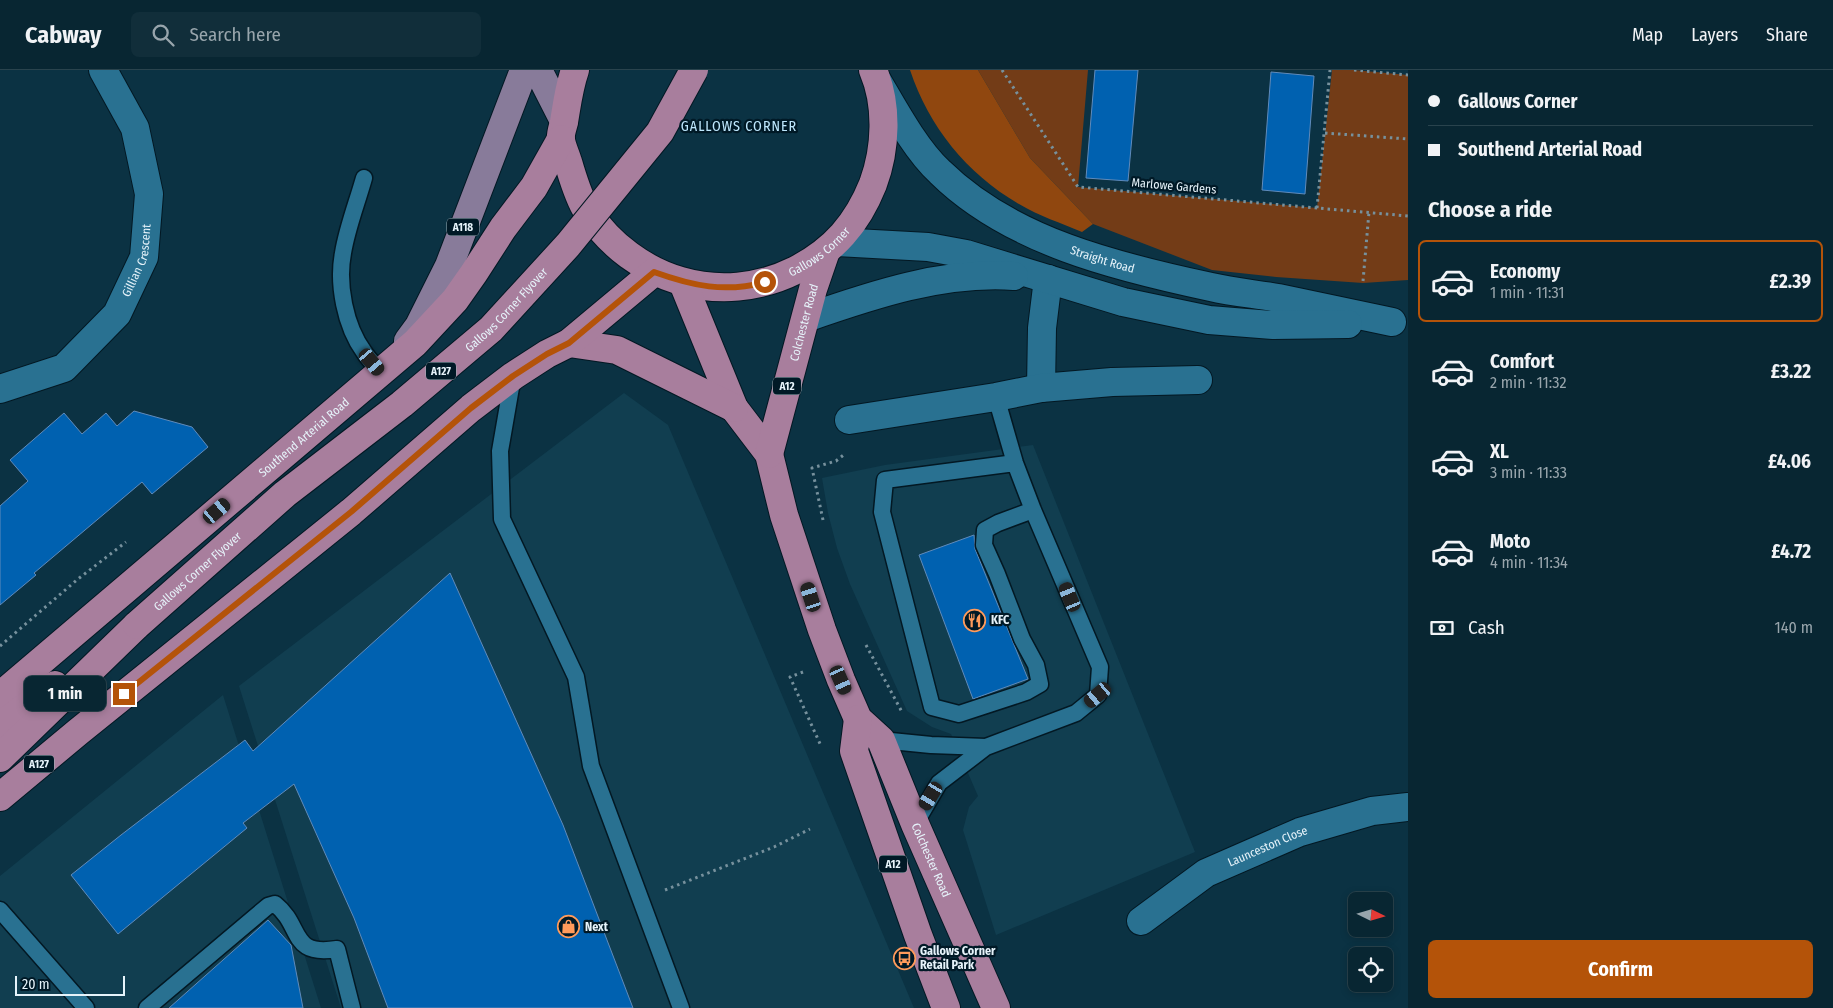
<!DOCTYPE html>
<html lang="en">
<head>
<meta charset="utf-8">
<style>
	:root { --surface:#082632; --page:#112e3a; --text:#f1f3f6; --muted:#98a5ac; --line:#29434d; --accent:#b45309 }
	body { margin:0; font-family:"Fira Sans Condensed",sans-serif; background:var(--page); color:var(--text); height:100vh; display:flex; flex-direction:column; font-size:19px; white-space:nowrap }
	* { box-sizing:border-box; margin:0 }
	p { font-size:16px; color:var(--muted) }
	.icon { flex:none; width:28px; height:28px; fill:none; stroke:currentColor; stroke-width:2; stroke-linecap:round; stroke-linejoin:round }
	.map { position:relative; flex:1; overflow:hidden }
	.details { display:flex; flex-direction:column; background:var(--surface); width:425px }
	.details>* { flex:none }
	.banner { display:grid; align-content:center; height:110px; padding:0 20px; background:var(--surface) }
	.needle { width:32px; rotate:95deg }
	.tools { position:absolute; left:1348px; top:822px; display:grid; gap:10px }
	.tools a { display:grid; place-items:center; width:45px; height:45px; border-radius:8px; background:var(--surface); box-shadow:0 2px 8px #0003,0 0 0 1px var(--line); font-size:25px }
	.scale { position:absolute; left:15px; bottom:12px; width:110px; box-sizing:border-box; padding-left:5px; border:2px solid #e6f3fa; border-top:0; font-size:14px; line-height:18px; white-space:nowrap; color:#e6f3fa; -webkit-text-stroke:4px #001926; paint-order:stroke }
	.end { position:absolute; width:22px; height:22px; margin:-11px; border:6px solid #b45309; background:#fff; box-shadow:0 0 0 2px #fff }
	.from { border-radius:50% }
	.bubble { position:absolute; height:35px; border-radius:8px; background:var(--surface); box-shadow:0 2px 8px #0003,0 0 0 1px var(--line); font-size:16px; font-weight:700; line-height:35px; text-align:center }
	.car { position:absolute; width:15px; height:30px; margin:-15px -8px; border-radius:6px; box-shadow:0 0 4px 1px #0007; background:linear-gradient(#222 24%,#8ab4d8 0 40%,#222 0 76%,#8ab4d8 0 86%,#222 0) }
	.banner b { display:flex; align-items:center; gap:18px; height:48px; font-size:19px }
	.banner b+b { border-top:1px solid var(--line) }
	.banner i { width:12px; height:12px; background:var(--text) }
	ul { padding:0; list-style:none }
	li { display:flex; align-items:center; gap:15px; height:82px; margin:0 10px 8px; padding:0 10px; border:2px solid transparent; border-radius:8px }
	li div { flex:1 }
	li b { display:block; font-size:19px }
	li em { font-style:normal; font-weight:700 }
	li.current { border-color:var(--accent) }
	li>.icon { width:45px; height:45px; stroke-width:1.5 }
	h2 { padding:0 20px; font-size:22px; line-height:60px }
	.pay { display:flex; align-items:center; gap:12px; height:55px; padding:0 20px; font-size:19px }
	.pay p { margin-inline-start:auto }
	.button { display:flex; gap:10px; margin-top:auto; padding:10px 20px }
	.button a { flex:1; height:58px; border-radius:8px; background:var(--accent); color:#fff; font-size:20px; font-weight:700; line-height:58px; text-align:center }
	header { display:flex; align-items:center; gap:30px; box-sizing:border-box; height:70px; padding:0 25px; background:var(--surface); border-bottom:1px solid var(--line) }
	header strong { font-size:24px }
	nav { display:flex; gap:28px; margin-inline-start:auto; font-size:18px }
	.search { width:350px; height:45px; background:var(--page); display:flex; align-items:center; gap:12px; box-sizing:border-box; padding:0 18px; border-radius:8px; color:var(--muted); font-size:19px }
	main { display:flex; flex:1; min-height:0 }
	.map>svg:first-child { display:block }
	.built { fill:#113e50 }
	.green { fill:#733c17 }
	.forest { fill:#90470f }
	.building { fill:#0061b0; stroke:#608bbb }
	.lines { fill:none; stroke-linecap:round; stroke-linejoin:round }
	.service-casing { stroke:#031823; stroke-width:19 }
	.minor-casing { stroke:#031823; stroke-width:30 }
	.tertiary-casing { stroke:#031823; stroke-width:30 }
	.primary-casing { stroke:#031823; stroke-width:30 }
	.trunk-casing { stroke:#031823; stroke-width:30 }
	.path { stroke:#77919d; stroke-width:3; stroke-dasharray:2.5 4; stroke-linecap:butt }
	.service { stroke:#297191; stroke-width:16 }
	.minor { stroke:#297191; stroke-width:28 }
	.tertiary { stroke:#297191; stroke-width:28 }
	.primary { stroke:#887b9a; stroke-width:28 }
	.trunk { stroke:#a87e9d; stroke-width:28 }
	.trunk-bridge-casing { stroke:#031823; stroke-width:30; stroke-linecap:butt }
	.trunk-bridge { stroke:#a87e9d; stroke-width:28 }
	.route { stroke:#b45309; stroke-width:6 }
	.labels { text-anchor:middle; stroke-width:4.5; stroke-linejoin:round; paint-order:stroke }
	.shield { fill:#001926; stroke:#a1b2ba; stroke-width:1 }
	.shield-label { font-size:11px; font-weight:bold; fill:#e6f3fa }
	.street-label { font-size:12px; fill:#e6f3fa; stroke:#001926 }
	.poi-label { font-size:12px; font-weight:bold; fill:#e6f3fa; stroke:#001926; text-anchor:start }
	.neighbourhood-label { font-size:14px; letter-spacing:1px; fill:#bee7fd; stroke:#001926 }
</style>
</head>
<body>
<header>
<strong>Cabway</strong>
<div class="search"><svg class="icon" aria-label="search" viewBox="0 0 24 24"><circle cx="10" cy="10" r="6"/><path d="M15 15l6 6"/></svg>Search here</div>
<nav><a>Map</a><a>Layers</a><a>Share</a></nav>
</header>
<main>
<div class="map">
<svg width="1408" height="938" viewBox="0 0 1408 938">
	<rect width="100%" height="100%" fill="#0b3243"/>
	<path class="built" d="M624,323L668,355L914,938H341L239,616Z
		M1033,375L1195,782L996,865L963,760L969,737L978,726L951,664L932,657L907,641L850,514L837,478L828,443L822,408L885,395Z
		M223,625L321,938H0V806Z"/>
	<path class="green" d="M978,0H1088L1078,117L1317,138L1332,0H1354L1408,5V210L1363,213L1276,207L1212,200L1093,154L1030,88Z"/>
	<path class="forest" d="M910,0H978L1030,88L1093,154L1082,162C1061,153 1039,146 1019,134C967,104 929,57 910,0Z"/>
	<path class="building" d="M1095,0H1138L1128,111L1086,108Z
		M1271,2L1314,6L1305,124L1262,120Z
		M134,341L192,357L208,377L152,424L142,412L34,503L36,505L0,535V436L28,411L10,390L64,343L82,364L106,343L117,356Z
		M974,465L975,479L1028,609L973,629L919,485Z
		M450,503L563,755L633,938H388L354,848L294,714L243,753L247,758L118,864L71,805L121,765L245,670L253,681Z
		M268,850L291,875L303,938H169Z"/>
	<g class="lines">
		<defs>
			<path id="service" d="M364,108C357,133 347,158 343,183C337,214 345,256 364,282C369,290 376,296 381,303
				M513,306L500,381L502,449L576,607L591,696L681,938
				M1015,393L885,410L882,442L932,637L959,644L1026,622L1040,614L1036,595L1022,569L997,504L984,475L985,460L998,453L1033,440
				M881,670L931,675L986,677
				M915,754L939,713L986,677L1076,643L1098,625L1100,597L1033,440L1015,393L996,327
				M0,840L86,938
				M147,938L268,836L275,834C303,856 289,887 337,879L352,938"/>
			<g id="minor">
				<path d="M1041,318L1042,258L1048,209"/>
				<path id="s1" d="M0,319L64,298L117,244L144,187L149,124L135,58L103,0"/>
				<path d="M849,350L996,327L1041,318L1112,312L1198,310"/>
				<path id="s2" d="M1141,851L1206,803L1300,762L1372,741L1408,737"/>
			</g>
			<g id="tertiary">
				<path id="s3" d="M878,12C895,41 916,80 940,102C1010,171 1117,197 1211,217C1233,222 1255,224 1278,228C1316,236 1354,244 1392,252"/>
				<path d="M837,172L928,177L966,184L1123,232L1209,250L1273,255L1348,254"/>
				<path d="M806,248C872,225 943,201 1014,206"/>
			</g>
			<path id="primary" d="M538,0L564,51
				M408,271L419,256L449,196L524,0"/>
			<g id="trunk">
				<path id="s4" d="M575,0C569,17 567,34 564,52C563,57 560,64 561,70C562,77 566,85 568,92C573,108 578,127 587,141C634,211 720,238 796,200C834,180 857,154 873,114C886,79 888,35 873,0"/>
				<path id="s5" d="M683,213L734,338L769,384L784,445L822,560L841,610L858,649L881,670L915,754L996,938"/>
				<path d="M569,273L617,280L734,338"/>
				<path id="s6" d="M769,384L813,219L826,181"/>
				<path id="s7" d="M0,626L415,273L455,230L474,203L503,158L534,117L561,69"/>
				<path d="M858,649L854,681L918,865L946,938"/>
				<path d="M0,656L55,615"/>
				<path d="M0,688L137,555"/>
				<path d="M0,727L78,662L351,442L471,338L513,306L547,284L569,273L654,202"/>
			</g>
		</defs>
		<use href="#service" class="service-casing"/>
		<use href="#minor" class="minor-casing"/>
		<use href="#tertiary" class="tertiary-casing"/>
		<use href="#primary" class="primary-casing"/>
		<use href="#trunk" class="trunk-casing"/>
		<path class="path" d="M1002,0L1078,117L1408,146
			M1354,0L1408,5
			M1325,63L1408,69
			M1317,138L1330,0
			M1363,211L1369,142
			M823,450L812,398L836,391L846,383
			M866,575L902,642
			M0,576L78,509L126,472
			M803,602L790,607L821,676
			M665,820L774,777L810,759"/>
		<use href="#service" class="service"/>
		<use href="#minor" class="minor"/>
		<use href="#tertiary" class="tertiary"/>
		<use href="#primary" class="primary"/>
		<use href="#trunk" class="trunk"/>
		<defs>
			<g id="trunk-bridge">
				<path id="s8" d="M137,555L285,424L402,334L491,259L568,175L660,62L694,0"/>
			</g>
		</defs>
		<use href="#trunk-bridge" class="trunk-bridge-casing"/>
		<use href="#trunk-bridge" class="trunk-bridge"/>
	</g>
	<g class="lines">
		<path class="route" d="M124,624L351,442L471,338L513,306L547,284L569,273L654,202C693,216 725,223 765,212"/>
	</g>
	<defs>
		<symbol id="restaurant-ring" viewBox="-11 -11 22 22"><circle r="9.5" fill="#001926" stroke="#ff9b5b" stroke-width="1.5"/><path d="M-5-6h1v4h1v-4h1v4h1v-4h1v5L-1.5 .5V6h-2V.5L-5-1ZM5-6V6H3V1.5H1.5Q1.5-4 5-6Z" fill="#ff9b5b"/></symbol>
		<symbol id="shop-ring" viewBox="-11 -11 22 22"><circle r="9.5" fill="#001926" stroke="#ff9b5b" stroke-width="1.5"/><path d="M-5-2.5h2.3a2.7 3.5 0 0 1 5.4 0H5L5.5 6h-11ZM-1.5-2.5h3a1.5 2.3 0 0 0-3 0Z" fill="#ff9b5b"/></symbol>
		<symbol id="bus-ring" viewBox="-11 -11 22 22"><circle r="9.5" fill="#001926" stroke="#ff9b5b" stroke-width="1.5"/><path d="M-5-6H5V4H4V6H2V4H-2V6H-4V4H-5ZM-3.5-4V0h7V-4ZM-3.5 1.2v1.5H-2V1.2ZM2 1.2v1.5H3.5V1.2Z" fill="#ff9b5b"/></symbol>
	</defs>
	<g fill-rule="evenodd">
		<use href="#restaurant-ring" x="962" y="538" width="25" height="25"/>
		<use href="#shop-ring" x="556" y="844" width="25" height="25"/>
		<use href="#bus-ring" x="892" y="876" width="25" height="25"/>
	</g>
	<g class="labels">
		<g class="shield">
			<rect x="447" y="148.5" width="32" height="17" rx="4"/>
			<rect x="426" y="292.5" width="30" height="17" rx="4"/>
			<rect x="773" y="307.5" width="28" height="17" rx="4"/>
			<rect x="24" y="685.5" width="30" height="17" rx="4"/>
			<rect x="879" y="785.5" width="28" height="17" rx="4"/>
		</g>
		<g class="shield-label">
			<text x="463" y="161">A118</text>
			<text x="441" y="305">A127</text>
			<text x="787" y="320">A12</text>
			<text x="39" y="698">A127</text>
			<text x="893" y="798">A12</text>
		</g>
		<g class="street-label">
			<text transform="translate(1174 116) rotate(5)" y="4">Marlowe Gardens</text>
			<text dy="4" stroke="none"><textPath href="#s4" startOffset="415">Gallows Corner</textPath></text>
			<text dy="4" stroke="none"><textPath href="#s3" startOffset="296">Straight Road</textPath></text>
			<text dy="4" stroke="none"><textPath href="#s1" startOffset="201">Gillian Crescent</textPath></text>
			<text dy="4" stroke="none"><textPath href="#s8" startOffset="486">Gallows Corner Flyover</textPath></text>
			<text dy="4" stroke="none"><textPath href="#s6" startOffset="136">Colchester Road</textPath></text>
			<text dy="4" stroke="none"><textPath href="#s7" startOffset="399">Southend Arterial Road</textPath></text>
			<text dy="4" stroke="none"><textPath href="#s8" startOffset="81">Gallows Corner Flyover</textPath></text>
			<text dy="4" stroke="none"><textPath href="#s2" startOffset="148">Launceston Close</textPath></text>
			<text dy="4" stroke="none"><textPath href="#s5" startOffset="634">Colchester Road</textPath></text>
		</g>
		<g class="poi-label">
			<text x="991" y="554">KFC</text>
			<text x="585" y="861">Next</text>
			<text x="920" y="885">Gallows Corner<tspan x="920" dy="14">Retail Park</tspan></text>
		</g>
		<g class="neighbourhood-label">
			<text x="739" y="61">GALLOWS CORNER</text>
		</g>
	</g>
</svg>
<div class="tools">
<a><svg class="needle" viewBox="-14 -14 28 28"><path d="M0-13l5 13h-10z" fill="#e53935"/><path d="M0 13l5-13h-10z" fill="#98a5ac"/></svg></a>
<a><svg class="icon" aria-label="locate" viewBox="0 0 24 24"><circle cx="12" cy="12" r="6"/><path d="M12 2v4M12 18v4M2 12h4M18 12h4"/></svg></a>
</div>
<div class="scale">20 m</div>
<i class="end from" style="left:765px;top:212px"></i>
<i class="end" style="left:124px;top:624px"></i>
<div class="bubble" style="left:24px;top:606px;width:82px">1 min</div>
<i class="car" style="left:372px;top:292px;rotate:140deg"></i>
<i class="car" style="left:217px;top:441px;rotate:50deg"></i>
<i class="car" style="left:811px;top:527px;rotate:342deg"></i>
<i class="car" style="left:1070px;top:527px;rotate:337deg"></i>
<i class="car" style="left:841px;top:610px;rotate:156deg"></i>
<i class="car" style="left:1098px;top:625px;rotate:230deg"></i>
<i class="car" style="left:931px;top:726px;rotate:211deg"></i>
</div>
<section class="details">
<div class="banner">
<b><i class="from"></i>Gallows Corner</b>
<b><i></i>Southend Arterial Road</b>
</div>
<h2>Choose a ride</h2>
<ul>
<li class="current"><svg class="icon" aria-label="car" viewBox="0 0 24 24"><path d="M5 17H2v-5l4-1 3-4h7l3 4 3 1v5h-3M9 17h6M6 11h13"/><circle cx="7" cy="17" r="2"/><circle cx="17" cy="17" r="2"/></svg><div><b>Economy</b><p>1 min · 11:31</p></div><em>£2.39</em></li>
<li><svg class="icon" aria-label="car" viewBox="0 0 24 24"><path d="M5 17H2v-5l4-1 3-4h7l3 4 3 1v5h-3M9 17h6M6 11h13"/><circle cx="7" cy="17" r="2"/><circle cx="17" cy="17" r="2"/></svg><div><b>Comfort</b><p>2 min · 11:32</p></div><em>£3.22</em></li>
<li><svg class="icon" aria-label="car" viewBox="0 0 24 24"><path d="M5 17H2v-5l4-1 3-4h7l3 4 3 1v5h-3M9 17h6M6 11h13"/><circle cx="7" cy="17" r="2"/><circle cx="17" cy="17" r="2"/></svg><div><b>XL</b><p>3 min · 11:33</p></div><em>£4.06</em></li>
<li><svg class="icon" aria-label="car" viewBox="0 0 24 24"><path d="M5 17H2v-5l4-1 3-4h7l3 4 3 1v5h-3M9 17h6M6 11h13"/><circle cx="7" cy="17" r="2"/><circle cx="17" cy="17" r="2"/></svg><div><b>Moto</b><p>4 min · 11:34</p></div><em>£4.72</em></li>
</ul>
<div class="pay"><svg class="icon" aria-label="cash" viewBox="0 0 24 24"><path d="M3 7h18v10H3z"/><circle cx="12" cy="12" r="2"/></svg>Cash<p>140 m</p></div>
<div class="button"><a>Confirm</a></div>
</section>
</main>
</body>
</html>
